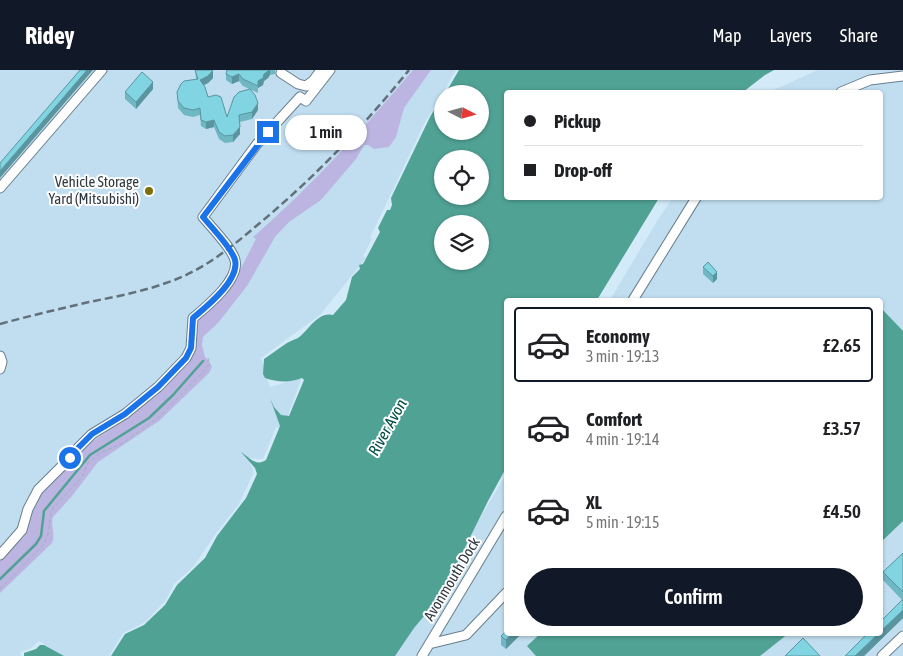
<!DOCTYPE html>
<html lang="en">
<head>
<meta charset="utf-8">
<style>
	:root { --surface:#fff; --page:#f2f2f2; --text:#202124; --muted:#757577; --line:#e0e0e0; --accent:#111827 }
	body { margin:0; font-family:"Asap Condensed",sans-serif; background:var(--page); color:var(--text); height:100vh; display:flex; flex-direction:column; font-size:19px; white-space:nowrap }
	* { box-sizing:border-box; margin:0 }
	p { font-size:16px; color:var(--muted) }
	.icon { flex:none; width:28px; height:28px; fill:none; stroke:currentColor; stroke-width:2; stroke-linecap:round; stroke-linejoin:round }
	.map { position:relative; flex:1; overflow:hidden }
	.sheet { position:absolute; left:504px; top:228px; width:379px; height:338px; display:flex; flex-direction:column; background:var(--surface); border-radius:5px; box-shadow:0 1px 4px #0004 }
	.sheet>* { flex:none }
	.hud { position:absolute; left:504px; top:20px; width:379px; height:110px; border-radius:5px; box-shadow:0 1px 4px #0004; display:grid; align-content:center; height:110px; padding:0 20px; background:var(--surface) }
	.needle { width:32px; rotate:96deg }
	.tools { position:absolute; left:434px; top:15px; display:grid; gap:10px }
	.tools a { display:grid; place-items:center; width:55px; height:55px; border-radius:50%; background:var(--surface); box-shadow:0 1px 4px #0004; font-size:25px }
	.end { position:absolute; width:22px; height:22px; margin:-11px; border:6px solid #1a73e8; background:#fff; box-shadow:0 0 0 2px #fff }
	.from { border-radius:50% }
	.bubble { position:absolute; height:35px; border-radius:18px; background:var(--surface); box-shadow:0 1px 4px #0004; font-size:16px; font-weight:600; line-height:35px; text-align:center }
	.hud b { display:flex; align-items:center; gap:18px; height:48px; font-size:19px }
	.hud b+b { border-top:1px solid var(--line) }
	.hud i { width:12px; height:12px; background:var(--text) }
	ul { padding:9px 0 0; list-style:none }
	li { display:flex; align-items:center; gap:15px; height:75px; margin:0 10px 8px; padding:0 10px; border:2px solid transparent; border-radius:5px }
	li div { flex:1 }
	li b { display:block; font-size:19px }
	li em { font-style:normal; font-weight:600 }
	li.selected { border-color:var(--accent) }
	li>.icon { width:45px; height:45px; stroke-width:1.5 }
	.cta { display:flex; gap:10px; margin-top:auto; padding:10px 20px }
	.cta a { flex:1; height:58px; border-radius:30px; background:var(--accent); color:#fff; font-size:20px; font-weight:600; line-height:58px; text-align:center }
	header { display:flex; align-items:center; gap:30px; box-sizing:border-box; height:70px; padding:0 25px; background:var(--accent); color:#fff }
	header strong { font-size:24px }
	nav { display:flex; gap:28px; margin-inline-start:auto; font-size:18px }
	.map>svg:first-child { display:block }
	.built { fill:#c0def0 }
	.green { fill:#bcb5e2 }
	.water { fill:#50a295; fill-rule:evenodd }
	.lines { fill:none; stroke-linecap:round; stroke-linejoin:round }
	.stream { stroke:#50a295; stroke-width:2.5 }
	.minor-casing { stroke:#6a7e8c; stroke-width:11 }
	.path { stroke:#9eb1bd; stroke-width:1; stroke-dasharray:4 2.5; stroke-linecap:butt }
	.minor { stroke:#fff; stroke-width:9 }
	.rail { stroke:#637079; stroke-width:2.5; stroke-dasharray:8 4; stroke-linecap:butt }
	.wall { fill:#6fb7c3 }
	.shaded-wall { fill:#5a959f }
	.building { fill:#81d5e3; stroke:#5a959f }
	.route { stroke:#1a73e8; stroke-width:6 }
	.poi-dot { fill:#7d6e0a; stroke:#fff; stroke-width:2 }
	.labels { text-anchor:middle; stroke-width:4; stroke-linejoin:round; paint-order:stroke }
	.poi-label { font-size:15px; fill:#30393f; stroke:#fff; text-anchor:end }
	.street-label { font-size:15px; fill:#30393f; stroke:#fff }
	.water-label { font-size:16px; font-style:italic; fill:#004d44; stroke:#fff }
</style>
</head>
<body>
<header>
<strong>Ridey</strong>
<nav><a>Map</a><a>Layers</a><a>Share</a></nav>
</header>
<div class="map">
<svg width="903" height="586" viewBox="0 0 903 586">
	<rect width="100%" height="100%" fill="#d3eaf9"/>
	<path class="built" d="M0,0H456L424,54L370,168L372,169L363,186L366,188L320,245L261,288L270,317L300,308L301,310L283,359L276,357L263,389L247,388L253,399V404L239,434L214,466L194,496L174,514L166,530L145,552L123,563L109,586H63L39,571L30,579L20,582L21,586H0Z
		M818,0H903V586H389L430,533L506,404V562H880V230H610L657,151L673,128H880V22H769Z"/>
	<path class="green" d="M413,0H431L404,38L396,67L389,77L374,79L368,75H364L356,89L321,130L289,152L275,167L247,216L218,253L203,267L202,275L205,287L209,291L212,297L209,303L159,351L98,392L72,426L53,447C50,455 56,464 52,473L0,523V490L25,466L30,444L42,423L84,377L125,350L169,312L187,293L194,283L196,276L195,251L219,232L239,202L256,169L253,167C312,116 363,59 413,0Z"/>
	<path class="water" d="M459,0H774L765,5L743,22H506V128H659L597,230H506V398L488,431L441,526L414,558L395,586H111L125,564L144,555L165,535L177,515L205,488L217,466L246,428L257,404L255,398L241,382C249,387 256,397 266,390L280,356L270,328L274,337L281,345L289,346L304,310L302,308C290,313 277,312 265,308L263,304L264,289C272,284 279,278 287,273C290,271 294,270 298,268C308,261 318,241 333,245L346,230L352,207L360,199L359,195L363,194L380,162L378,158L387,140H390L392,135L391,128L430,47L442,27V61H480V24H445ZM442,89H480V126H442ZM442,154H480V191H442Z
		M880,237L903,261V451L880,473Z
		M541,563V562L789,563L760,586H536L527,576Z
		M40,575H44L64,586H24V583L36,579Z"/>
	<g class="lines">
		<path class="stream" d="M0,509L36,474L41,466L44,441L90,385L149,348L173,325L203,291"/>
		<defs>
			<path id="minor" d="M281,3L298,14L306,16L313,11L321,0
				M841,22L870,10L903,6
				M0,118L102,0
				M633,230L696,128
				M0,286L2,292L0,299
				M0,485L22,460L28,439L38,420L70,388L78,378L92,364L125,344L158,317L186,288L191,278L193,248C206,237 240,210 235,190C232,178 211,157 203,147L257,74L300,27L306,31L330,0
				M429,574L466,565L506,523
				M422,586L506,446
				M882,586L903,566"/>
		</defs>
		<use href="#minor" class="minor-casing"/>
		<path class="path" d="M0,519L44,474L48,464L50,448L53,438L82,407L88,393L100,383L123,373L159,347L204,301L209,294L208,288"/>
		<use href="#minor" class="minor"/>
		<path class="rail" d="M0,254C29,246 59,239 89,232C114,227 141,222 166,213C200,202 228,180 255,157C312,110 363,57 409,0"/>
	</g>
	<path class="wall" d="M195,0L213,8L208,13L204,15L208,27L227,47L258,40L252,49L240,52V64L233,72L225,73L219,69L214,57L206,59L201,56L200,45L193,47L184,45L178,38L177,22L196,9Z
		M227,0H275V4L270,5L268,8L264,11L263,15L258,18V23L243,16L239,11L232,14L226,10V4Z
		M153,19L136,39L125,29V22Z
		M703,197L717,209L713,213L703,204Z
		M903,483V548L864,586H845L902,530L883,510V502Z
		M513,562H523L506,579L501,575V566Z"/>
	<path class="shaded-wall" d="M87,0H93L0,108V101Z
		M269,0H270V5L268,8L264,11L263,15L258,18V23V11L264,4Z
		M213,1V8L208,13L200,17V10Z
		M239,4V11L232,14V7Z
		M153,12V19L136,39V32Z
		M258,33V40L252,49V42Z
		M214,50V57L206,59V52Z
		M240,57V64L233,72V65Z
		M717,202V209L713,213V206Z
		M903,540V548L864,586H855Z
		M513,562H523L506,579V570Z"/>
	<path class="building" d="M80,0H87L0,101V93Z
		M195,0H213L208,6L200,10L205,17L208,27L216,25L221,27L227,47L234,27L239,22L250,19L255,25L258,33L252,42L239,45L240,57L233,65L225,66L219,62L214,50L206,52L201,50L200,38L193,40L184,38L178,31L177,22L181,14L184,11L198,9Z
		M227,0H269L268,1L264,4L263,8L258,11V16L243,9L239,4L232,7L226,4Z
		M142,2L153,12L136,32L125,22Z
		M708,192L717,202L713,206L703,197Z
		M903,483V522L883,502Z
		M903,529V540L880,562V552Z
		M506,561V562H513L506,570L501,566Z
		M869,562H880L855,586H845Z
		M803,568L820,586H785Z"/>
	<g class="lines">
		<path class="route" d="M70,388L78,378L92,364L125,344L158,317L186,288L191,278L193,248C206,237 240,210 235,190C232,178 211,157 203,147L268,62"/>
	</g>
	<circle class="poi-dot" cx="149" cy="121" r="5"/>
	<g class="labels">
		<g class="poi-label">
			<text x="139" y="117">Vehicle Storage<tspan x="139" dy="17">Yard (Mitsubishi)</tspan></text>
		</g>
		<g class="street-label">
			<text transform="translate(452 509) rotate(-59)" y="5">Avonmouth Dock</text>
		</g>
		<g class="water-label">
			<text transform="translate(387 357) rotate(-61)" y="6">River Avon</text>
		</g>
	</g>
</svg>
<div class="tools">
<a><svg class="needle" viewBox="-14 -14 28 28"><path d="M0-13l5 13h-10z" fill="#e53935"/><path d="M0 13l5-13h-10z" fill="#757577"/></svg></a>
<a><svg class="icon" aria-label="locate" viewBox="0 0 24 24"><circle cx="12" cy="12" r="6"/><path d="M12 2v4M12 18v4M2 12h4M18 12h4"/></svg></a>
<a><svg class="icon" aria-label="layers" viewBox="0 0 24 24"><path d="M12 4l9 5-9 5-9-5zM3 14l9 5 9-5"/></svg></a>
</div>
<i class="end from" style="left:70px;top:388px"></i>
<i class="end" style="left:268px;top:62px"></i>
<div class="bubble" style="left:285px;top:45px;width:82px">1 min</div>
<div class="hud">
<b><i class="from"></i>Pickup</b>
<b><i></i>Drop-off</b>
</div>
<section class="sheet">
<ul>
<li class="selected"><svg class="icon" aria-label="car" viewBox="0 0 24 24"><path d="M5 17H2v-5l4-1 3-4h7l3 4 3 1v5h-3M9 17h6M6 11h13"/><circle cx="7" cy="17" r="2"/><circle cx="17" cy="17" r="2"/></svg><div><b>Economy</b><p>3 min · 19:13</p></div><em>£2.65</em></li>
<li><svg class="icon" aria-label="car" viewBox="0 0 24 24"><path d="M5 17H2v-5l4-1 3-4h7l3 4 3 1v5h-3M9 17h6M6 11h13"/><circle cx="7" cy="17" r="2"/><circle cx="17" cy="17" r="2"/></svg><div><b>Comfort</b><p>4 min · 19:14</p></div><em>£3.57</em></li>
<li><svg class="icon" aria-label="car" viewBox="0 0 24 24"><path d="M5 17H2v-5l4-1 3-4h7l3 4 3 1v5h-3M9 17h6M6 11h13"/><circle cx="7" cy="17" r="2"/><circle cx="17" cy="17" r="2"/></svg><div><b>XL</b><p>5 min · 19:15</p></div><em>£4.50</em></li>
</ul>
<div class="cta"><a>Confirm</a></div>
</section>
</div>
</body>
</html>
